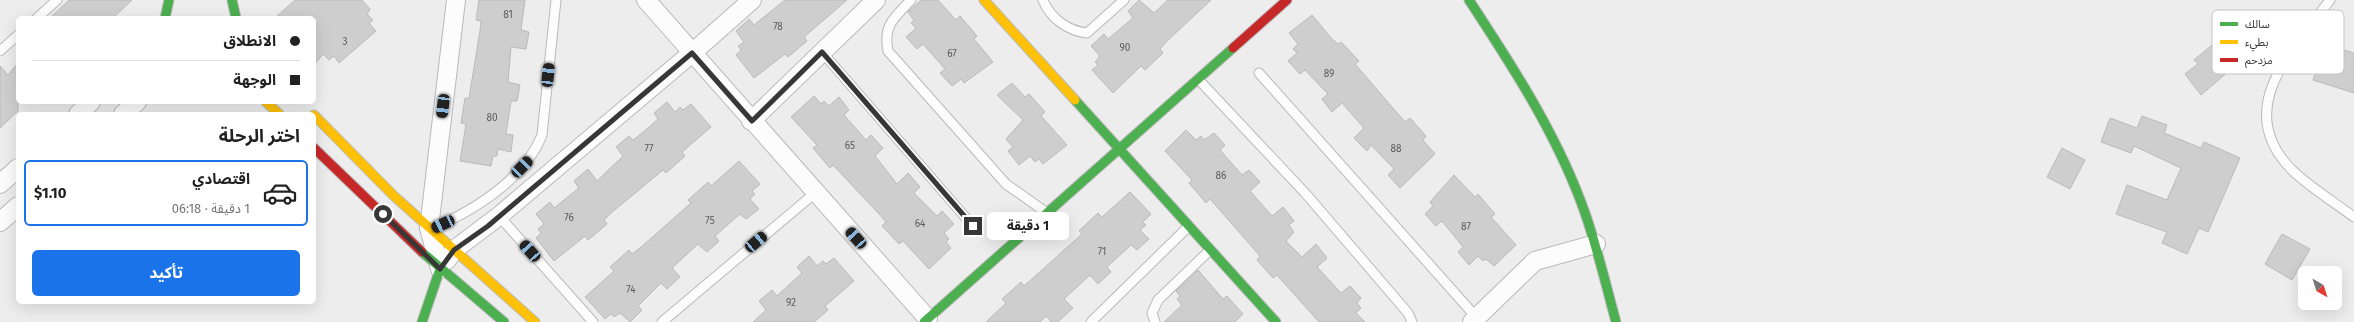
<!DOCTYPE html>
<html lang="ar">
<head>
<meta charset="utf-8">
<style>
	:root { --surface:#fff; --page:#f2f2f2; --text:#222; --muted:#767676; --line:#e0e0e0; --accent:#1a73e8 }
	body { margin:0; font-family:"Fira Sans","Noto Sans Arabic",sans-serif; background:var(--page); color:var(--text); direction:rtl; height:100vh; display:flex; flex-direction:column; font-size:15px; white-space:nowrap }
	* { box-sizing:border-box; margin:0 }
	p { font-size:13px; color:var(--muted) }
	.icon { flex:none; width:22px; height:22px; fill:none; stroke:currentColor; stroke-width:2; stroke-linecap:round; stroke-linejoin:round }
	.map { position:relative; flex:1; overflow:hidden; direction:ltr }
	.drawer { position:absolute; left:16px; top:112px; width:300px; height:192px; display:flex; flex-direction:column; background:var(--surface); border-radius:6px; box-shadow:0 4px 16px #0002; direction:rtl }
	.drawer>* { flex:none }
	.top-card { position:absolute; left:16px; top:16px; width:300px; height:88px; border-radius:6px; box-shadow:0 4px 16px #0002; direction:rtl; display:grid; align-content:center; height:88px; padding:0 16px; background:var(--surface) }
	.needle { width:26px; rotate:141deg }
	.fabs { position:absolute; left:2298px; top:266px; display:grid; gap:8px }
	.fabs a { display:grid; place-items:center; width:44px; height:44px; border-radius:6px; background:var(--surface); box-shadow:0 4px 16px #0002; font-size:20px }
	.end { position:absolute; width:18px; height:18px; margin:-9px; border:5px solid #383738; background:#fff; box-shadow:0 0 0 2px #fff }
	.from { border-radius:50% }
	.bubble { position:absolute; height:28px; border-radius:6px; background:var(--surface); box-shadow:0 4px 16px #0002; font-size:13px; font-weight:700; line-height:28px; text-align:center; direction:rtl }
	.car { position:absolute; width:12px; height:24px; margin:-12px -6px; border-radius:5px; box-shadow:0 0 3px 1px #0007; background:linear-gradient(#222 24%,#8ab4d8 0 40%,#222 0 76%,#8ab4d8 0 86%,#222 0) }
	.top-card b { display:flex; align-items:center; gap:14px; height:38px; font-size:15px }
	.top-card b+b { border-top:1px solid var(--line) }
	.top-card i { width:10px; height:10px; background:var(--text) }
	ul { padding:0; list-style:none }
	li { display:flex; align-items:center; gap:12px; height:66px; margin:0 8px 6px; padding:0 8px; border:2px solid transparent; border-radius:6px }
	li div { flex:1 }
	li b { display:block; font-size:15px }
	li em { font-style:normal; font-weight:700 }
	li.selected { border-color:var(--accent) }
	li>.icon { width:36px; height:36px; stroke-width:1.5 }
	h2 { padding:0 16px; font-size:18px; line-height:48px }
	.cta { display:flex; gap:8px; margin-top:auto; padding:8px 16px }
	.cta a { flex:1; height:46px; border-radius:6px; background:var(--accent); color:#fff; font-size:16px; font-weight:700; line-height:46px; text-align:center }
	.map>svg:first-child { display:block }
	.building { fill:#cecece; stroke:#bababa }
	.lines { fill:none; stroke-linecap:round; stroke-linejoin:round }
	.lane-casing { stroke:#bab9ba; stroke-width:11 }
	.street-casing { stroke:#bab9ba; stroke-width:20 }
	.fast-casing { stroke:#bab9ba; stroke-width:11 }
	.slow-casing { stroke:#bab9ba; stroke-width:11 }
	.jam-casing { stroke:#bab9ba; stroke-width:11 }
	.lane { stroke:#fcfcfc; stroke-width:9 }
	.street { stroke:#fcfcfc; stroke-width:18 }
	.fast { stroke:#4caf50; stroke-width:9 }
	.slow { stroke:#ffc107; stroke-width:9 }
	.jam { stroke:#c62828; stroke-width:9 }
	.route { stroke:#383738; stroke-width:5 }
	.labels { text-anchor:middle; stroke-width:4; stroke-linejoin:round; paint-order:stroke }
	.number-label { font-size:10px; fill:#5e5d5e }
	.key { fill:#fff; stroke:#c3c3c3; stroke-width:1 }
	.key-label { font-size:11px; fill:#383738 }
</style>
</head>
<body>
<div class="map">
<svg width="2354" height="322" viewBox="0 0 2354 322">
	<rect width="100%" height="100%" fill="#eeedee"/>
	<path class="building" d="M69,0H132L113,18H50Z
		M295,0H362L370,9L367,14L373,20L369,23L376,31L339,63L334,56L329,60L323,54L314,65V18H275Z
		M479,0H525L521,30L529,32L526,49L511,47L508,82L520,85L517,101H511L506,134L513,135L511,152L498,149L497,156H493L491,166L460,161L466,124L461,123L465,98H469L480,31L481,21L476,20Z
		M785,0H847L804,37L807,41L788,57L785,54L754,78L736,55L741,50L738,46L744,42L736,31L749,19L754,25Z
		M921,0H938L956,20L960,16L977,36L974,39L993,62L964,83L961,79L952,86L940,73L945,69L923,44L917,49L906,37L916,28L911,23L914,20L908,12Z
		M1139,0L1154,13L1168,0H1211L1166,42L1160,49L1163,53L1145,70L1141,66L1113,93L1092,70L1098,65L1095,62L1100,56L1091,46L1104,34L1108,39L1133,18L1128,11Z
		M1312,15L1332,39L1338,44L1341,42L1359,61L1355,64L1405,122L1410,118L1426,136L1423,140L1435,154L1400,188L1388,175L1394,169L1371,145L1367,151L1354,138L1364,128L1342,103L1332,112L1322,99L1328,94L1305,70L1300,74L1288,61L1297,53L1293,49L1298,44L1289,33Z
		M2217,41L2237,64L2201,95L2185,74L2198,64L2194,60Z
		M2324,44L2354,53V93L2313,80Z
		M18,63V111L0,128V66L8,75Z
		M1012,83L1025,97L1029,94L1045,112L1041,116L1067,145L1043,164L1039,159L1035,162L1030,156L1019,165L1008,151L1013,147L1006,139L1023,120L997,95Z
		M814,96L821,104L824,101L829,106L839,97L849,110L844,115L866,140L871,135L883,148L875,156L897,184L908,173L920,187L914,193L937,216L942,211L954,224L944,233L949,239L946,242L951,248L929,269L903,241L899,244L882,226L886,222L880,215L833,165L830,168L813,148L817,145L791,117Z
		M667,102L675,112L680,107L683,110L691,104L711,127L682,152L685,156L666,173L663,170L611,213L604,220L607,224L588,240L585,236L554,261L536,238L541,233L538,229L544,224L536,214L550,202L554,208L579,188L574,181L588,169L597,181L623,156L616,147L629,136L633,140L647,129L658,119L654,113Z
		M2142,116L2167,125L2164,133L2201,148L2204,142L2240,158L2208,232L2199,228L2187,254L2162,243L2167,232L2116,214L2127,185L2167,200L2181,168L2134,146L2131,153L2101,142L2110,118L2137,128Z
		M1186,130L1196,140L1201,136L1204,140L1214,133L1225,145L1220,150L1242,175L1249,170L1260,182L1250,191L1272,216L1283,207L1294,221L1289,225L1294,232L1286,241L1302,257L1316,244L1327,258L1317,267L1341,293L1350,286L1361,298L1357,303L1361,308L1356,313L1365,322H1319L1277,275L1273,278L1257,260L1260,256L1210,199L1206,203L1189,183L1192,180L1165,151Z
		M2062,148L2085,160L2070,189L2047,177Z
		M739,161L760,184L752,191L755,194L750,199L759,209L746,219L740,214L715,236L719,241L707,252L698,244L672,268L680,277L667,289L661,283L638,306L642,310L630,322L620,313L614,317L611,314L605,319L585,297L614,271L610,267L629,250L632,254L640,248L691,203L688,200L708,182L711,186Z
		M1454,175L1475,197L1478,194L1495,214L1491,217L1516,245L1494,266L1486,259L1483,261L1478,256L1469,265L1458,252L1463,247L1442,221L1436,226L1425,214L1433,206L1430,202Z
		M1130,192L1151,214L1143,222L1146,225L1140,230L1149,239L1137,250L1131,245L1107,267L1111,272L1098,284L1090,275L1064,299L1073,308L1058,322H1051L1046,316L1040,322H986L1006,303L1002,299L1021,282L1024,286L1082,234L1079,231L1098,213L1102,217Z
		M2282,234L2310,249L2292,280L2265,264Z
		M809,256L817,266L823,261L826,264L834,258L854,281L825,306L828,310L814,322H753L766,310L759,301L772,290L777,296L802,273L797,267Z
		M1198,270L1223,299L1227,296L1243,314L1235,322H1164L1182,305L1177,299L1180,296L1176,291Z"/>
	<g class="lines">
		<defs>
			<path id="lane" d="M911,0C894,18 883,25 888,51L1006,184L1047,213
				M1043,0C1050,18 1068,31 1087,33L1124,0
				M2330,0C2292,51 2231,110 2293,171C2311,188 2334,202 2354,217
				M37,18L57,0
				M0,51L18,35
				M822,52L973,226
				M1259,73L1477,318
				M1198,79L1306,194L1408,313L1412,322
				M499,216L593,322
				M432,229C474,210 524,180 542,135L556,0
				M662,322L815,193
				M1091,322L1189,226
				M1155,322L1152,313L1158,300L1210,250"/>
			<path id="street" d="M646,0L928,319
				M78,114L91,102
				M123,114L137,102
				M751,121L876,0
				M0,184L18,168
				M0,222L18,206
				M447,260L454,250L499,216L692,53L752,0
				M440,269L429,228L456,0
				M1472,322L1535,261L1596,244"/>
			<path id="fast" d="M232,0L236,18
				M1469,0C1511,64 1554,130 1581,202C1596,241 1605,282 1616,322
				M165,18L169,0
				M1075,100L1276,322
				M422,252L504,322
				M422,322L440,269
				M924,322L1233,48"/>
			<path id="slow" d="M984,0L1075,100
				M266,102L279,114
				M314,115L394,196L535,322"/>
			<path id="jam" d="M1233,48L1287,0
				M314,148L422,252"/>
		</defs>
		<use href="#lane" class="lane-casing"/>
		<use href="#street" class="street-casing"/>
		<use href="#fast" class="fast-casing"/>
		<use href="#slow" class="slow-casing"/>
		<use href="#jam" class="jam-casing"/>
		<use href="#lane" class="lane"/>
		<use href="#street" class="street"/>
		<use href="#fast" class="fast"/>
		<use href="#slow" class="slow"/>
		<use href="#jam" class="jam"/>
	</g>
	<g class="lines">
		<path class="route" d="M383,214L440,269L454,250L488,226L692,53L752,121L822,52L973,226"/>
	</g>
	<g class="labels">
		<g class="number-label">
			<text x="508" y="18">81</text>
			<text x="778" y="30">78</text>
			<text x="345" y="45">3</text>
			<text x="1125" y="51">90</text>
			<text x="952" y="57">67</text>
			<text x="1329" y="77">89</text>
			<text x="492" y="121">80</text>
			<text x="850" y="149">65</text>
			<text x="649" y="152">77</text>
			<text x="1396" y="152">88</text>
			<text x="1221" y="179">86</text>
			<text x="569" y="221">76</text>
			<text x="710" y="224">75</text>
			<text x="920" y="227">64</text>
			<text x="1466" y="230">87</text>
			<text x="1102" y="255">71</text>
			<text x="631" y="293">74</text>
			<text x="791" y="306">92</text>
		</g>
	</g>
	<rect x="2212" y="10" width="132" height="64" rx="6" class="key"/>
	<rect x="2220" y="22" width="18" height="4" fill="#4caf50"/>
	<rect x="2220" y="40" width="18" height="4" fill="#ffc107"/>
	<rect x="2220" y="58" width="18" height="4" fill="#c62828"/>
	<g class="key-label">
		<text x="2245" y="28">سالك</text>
		<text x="2245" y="46">بطيء</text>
		<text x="2245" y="64">مزدحم</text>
	</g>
</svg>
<div class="fabs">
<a><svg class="needle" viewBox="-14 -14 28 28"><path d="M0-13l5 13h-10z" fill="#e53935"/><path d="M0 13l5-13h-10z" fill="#767676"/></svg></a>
</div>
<i class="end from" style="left:383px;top:214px"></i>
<i class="end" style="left:973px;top:226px"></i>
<div class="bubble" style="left:987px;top:212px;width:82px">1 دقيقة</div>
<i class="car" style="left:548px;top:75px;rotate:6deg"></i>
<i class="car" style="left:443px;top:106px;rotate:187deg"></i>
<i class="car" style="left:522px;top:167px;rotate:45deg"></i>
<i class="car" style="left:443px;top:224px;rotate:245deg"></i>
<i class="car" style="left:856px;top:238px;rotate:318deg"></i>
<i class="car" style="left:756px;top:242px;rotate:50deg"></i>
<i class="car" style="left:530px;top:251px;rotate:318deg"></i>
<div class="top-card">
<b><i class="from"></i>الانطلاق</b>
<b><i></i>الوجهة</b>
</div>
<section class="drawer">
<h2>اختر الرحلة</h2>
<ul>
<li class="selected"><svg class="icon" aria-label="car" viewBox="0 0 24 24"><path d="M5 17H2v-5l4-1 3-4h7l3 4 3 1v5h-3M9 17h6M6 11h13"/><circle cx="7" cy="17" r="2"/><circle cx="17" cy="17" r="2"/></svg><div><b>اقتصادي</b><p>1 دقيقة · 06:18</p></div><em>$1.10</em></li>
</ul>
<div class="cta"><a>تأكيد</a></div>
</section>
</div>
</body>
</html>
